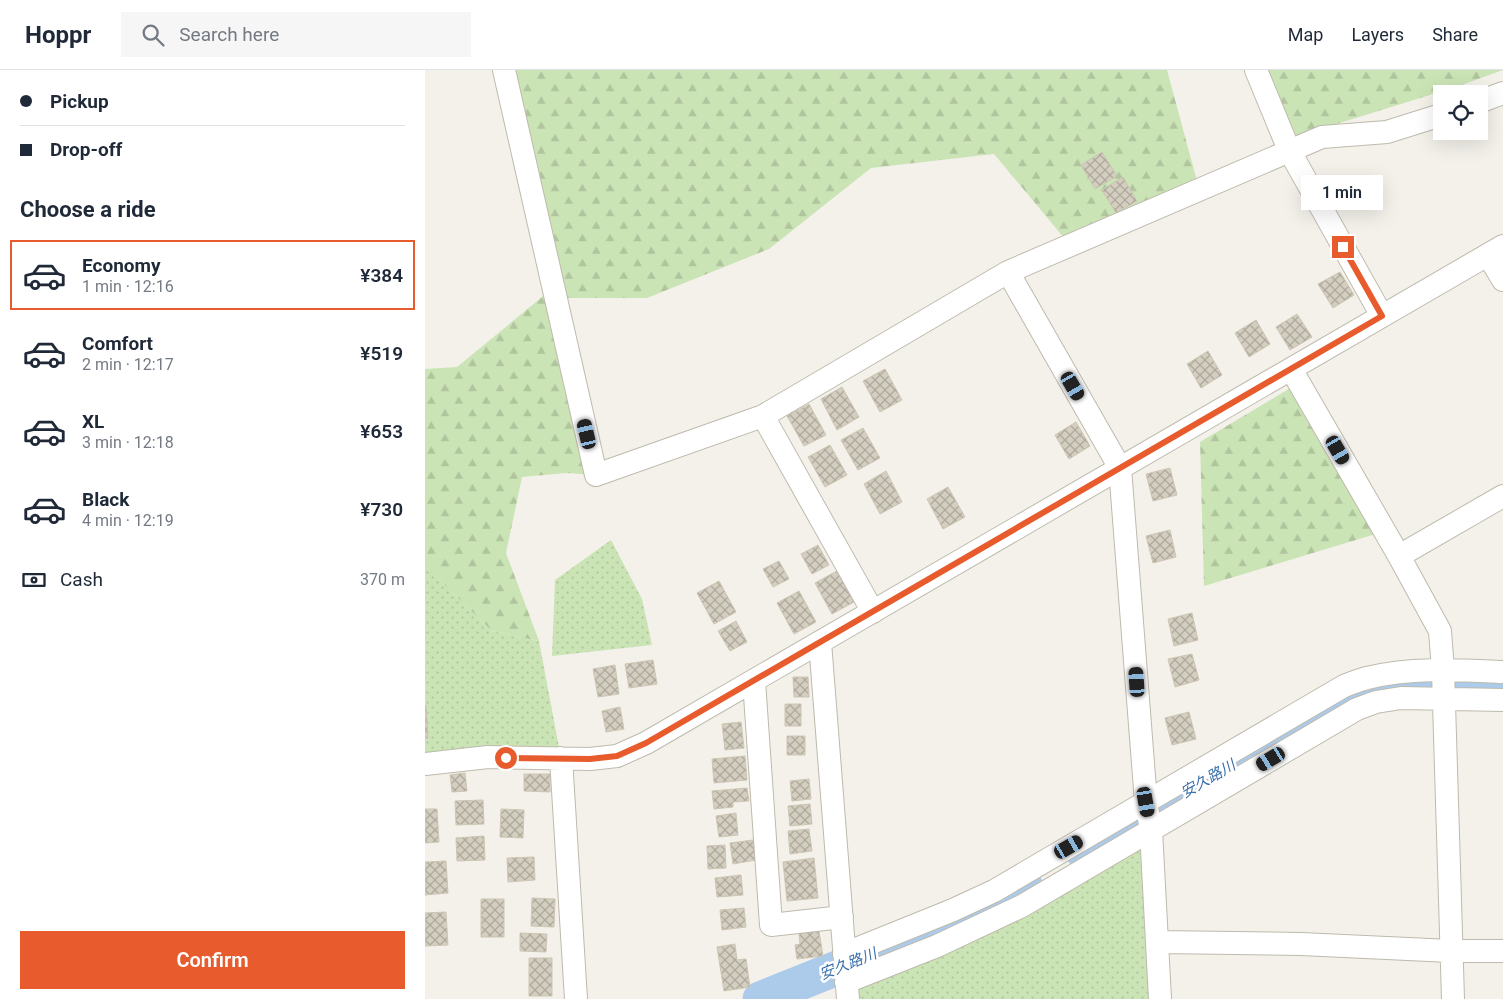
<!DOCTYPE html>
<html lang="en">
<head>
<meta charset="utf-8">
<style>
	:root { --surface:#fff; --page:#f6f6f7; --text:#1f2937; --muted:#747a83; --line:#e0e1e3; --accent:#e75b2d }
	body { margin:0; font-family:Roboto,"Noto Sans JP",sans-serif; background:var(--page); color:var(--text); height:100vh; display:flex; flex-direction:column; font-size:19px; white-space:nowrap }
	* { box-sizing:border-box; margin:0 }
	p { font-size:16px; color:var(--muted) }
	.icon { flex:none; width:28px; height:28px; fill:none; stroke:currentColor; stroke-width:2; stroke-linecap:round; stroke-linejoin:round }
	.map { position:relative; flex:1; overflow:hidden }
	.drawer { display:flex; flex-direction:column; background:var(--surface); width:425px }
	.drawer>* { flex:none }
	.top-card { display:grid; align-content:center; height:110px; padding:0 20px; background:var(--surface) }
	.tools { position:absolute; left:1008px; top:15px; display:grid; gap:10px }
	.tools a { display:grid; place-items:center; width:55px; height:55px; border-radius:0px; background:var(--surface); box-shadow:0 5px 20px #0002; font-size:25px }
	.end { position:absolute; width:22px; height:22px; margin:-11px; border:6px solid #e75b2d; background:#fff; box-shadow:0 0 0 2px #fff }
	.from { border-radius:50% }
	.bubble { position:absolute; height:35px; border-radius:0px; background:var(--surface); box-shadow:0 5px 20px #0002; font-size:16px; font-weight:600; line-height:35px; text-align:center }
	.car { position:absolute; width:15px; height:30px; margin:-15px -8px; border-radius:6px; box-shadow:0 0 4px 1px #0007; background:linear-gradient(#222 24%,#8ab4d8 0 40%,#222 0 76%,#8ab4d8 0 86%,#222 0) }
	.top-card b { display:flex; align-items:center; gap:18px; height:48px; font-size:19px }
	.top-card b+b { border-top:1px solid var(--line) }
	.top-card i { width:12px; height:12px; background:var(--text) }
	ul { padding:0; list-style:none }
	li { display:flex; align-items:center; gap:15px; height:70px; margin:0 10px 8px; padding:0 10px; border:2px solid transparent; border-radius:0px }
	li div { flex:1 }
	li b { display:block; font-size:19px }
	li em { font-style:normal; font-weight:600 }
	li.on { border-color:var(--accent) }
	li>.icon { width:45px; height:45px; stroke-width:1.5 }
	h2 { padding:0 20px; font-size:22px; line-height:60px }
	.pay { display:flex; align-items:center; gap:12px; height:55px; padding:0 20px; font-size:19px }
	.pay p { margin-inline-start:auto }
	.primary-button { display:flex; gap:10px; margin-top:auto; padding:10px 20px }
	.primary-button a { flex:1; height:58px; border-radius:0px; background:var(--accent); color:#fff; font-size:20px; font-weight:600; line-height:58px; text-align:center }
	header { display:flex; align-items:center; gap:30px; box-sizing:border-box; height:70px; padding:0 25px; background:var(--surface); border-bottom:1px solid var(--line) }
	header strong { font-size:24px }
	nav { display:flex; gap:28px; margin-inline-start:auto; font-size:18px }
	.search { width:350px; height:45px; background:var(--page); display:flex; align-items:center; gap:12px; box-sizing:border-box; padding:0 18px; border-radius:0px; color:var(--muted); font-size:19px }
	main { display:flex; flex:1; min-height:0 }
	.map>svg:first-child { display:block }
	.grass { fill:url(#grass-dots) }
	.forest { fill:url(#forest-firs) }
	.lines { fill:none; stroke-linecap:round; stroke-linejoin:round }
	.river { stroke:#accaea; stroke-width:35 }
	.building { fill:url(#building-cross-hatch); stroke:#cec6b4 }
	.minor-casing { stroke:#bebaad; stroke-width:24 }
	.minor { stroke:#fff; stroke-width:22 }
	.route { stroke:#e75b2d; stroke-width:6 }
	.labels { text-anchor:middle; stroke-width:5; stroke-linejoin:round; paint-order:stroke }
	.water-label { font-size:15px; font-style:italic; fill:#3a70a9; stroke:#fff }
</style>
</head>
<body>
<header>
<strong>Hoppr</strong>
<div class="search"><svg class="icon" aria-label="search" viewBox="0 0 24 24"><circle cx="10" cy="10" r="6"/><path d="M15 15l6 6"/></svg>Search here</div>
<nav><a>Map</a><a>Layers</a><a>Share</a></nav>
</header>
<main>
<section class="drawer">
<div class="top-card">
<b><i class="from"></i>Pickup</b>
<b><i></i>Drop-off</b>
</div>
<h2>Choose a ride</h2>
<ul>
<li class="on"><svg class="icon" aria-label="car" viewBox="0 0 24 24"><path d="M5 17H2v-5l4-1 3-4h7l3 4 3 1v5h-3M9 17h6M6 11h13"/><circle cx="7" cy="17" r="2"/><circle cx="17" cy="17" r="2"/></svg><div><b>Economy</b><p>1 min · 12:16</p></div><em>¥384</em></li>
<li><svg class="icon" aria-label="car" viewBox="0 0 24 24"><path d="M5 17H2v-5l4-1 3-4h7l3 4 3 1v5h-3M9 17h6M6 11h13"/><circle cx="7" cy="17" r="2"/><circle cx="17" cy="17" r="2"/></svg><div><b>Comfort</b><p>2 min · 12:17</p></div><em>¥519</em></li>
<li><svg class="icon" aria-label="car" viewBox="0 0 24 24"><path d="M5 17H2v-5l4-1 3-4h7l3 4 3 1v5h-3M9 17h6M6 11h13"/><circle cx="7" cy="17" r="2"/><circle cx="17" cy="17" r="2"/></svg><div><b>XL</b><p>3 min · 12:18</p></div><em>¥653</em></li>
<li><svg class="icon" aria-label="car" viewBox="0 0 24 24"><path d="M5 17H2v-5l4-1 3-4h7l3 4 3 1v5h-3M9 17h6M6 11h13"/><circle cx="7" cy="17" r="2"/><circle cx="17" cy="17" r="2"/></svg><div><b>Black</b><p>4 min · 12:19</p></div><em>¥730</em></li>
</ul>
<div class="pay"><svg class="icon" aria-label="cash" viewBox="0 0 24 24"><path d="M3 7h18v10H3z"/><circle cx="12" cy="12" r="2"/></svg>Cash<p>370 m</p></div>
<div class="primary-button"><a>Confirm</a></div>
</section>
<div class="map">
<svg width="1078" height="929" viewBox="0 0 1078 929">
	<defs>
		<pattern id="grass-dots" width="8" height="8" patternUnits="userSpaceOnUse" patternTransform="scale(1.25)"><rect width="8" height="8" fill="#cbe4b6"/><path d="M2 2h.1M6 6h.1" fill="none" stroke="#b0c59d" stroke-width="1.8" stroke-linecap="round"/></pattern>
		<pattern id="forest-firs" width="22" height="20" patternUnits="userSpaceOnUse" patternTransform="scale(1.25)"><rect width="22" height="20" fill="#cbe4b6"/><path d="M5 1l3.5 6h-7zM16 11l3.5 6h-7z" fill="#b0c59d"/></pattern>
		<pattern id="building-cross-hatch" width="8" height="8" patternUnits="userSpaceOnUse" patternTransform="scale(1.25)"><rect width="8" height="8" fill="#d4cec0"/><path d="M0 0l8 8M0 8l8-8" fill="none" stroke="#aea99d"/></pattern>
	</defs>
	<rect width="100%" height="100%" fill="#f3f1ea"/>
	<path class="grass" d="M186,470L217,529L227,575L127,586L130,510Z
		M0,496L67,561L114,571L136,688L0,696Z
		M717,765L737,929H423L421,912Z"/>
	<path class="forest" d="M79,0H742L772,111L640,169L569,84L446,98L344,179L222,228H142Z
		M836,0H1078L1034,16L860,70Z
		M128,218L171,405L141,403L97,407L81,483L114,571L67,561L0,496V299L32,297Z
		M867,317L954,463L779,516L775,372Z"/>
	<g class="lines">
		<path class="river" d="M658,782L925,627L950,616L983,614L1078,615
			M335,929L552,842L600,815"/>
	</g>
	<path class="building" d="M677,82L692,106L670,119L656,95Z
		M698,107L712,131L691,143L677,120Z
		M915,202L929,225L908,238L893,214Z
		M872,244L887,267L865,280L851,257Z
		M831,250L845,274L824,287L810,263Z
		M783,281L797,305L776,318L762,294Z
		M460,299L477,330L455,342L438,311Z
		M417,317L434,347L412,360L396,329Z
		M384,334L401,365L379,376L362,346Z
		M651,352L665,376L644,389L630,365Z
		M438,358L455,388L433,400L416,370Z
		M405,375L422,405L400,417L383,387Z
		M745,398L752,425L728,431L721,404Z
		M461,401L477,432L455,444L439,414Z
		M523,417L540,447L518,459L502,429Z
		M745,460L751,487L728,493L721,466Z
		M393,475L404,495L387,504L376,484Z
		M354,491L364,509L348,517L338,499Z
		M412,501L429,532L407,544L390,513Z
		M294,511L311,542L289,554L272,523Z
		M374,521L391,552L369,564L352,533Z
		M767,543L773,570L749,576L743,549Z
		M311,551L322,572L305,581L293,561Z
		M767,584L774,610L750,617L743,589Z
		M228,590L232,614L204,618L200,594Z
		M190,595L194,624L173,627L168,599Z
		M368,607H383L384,627H369Z
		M360,634H376V656H360Z
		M1,635L3,668L0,669V636Z
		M195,637L199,659L181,662L177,641Z
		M764,642L771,669L747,675L740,648Z
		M316,652L319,678L300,680L297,654Z
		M362,666H380V685H362Z
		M320,686L322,710L289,713L287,689Z
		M40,703L42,721L27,722L25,705Z
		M99,704H125V722L99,721Z
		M384,709L386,729L367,731L365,711Z
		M322,718L324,731L308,732V737L289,739L287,721Z
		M58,730L59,754L31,755L30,731Z
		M385,734L387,754L365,756L363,736Z
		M0,739H12L14,772L0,773Z
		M76,739L99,740L98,768L75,767Z
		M311,743L313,765L294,767L291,746Z
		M384,759L387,781L365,784L363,761Z
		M59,766L60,790L32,791L31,768Z
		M328,770L331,790L308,794L305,773Z
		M300,775L301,798L283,799L282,776Z
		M109,787L110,810L83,812L82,788Z
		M389,788L393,828L362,831L358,792Z
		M21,791L23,823L0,825V792Z
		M316,805L318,825L292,827L290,808Z
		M107,828L130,829L129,857L106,856Z
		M56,829H79V867H56Z
		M319,838L321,857L297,860L295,840Z
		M21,842L23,875L0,876V843Z
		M394,861L398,886L372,889L370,875L375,874L374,864Z
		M95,863L122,864L121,882L95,881Z
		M310,874L312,890L321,889L325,917L299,921L292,877Z
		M104,888H127V926H104Z"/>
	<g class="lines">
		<defs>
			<path id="minor" d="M79,0L171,405L338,346L448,542
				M831,0L864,80L957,246
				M1054,32L1078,23
				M1063,185L1078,210
				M583,202L695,398L721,732L726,760L735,929
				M866,299L974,486L1015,561L1018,600L1028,929
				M338,346L583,202L897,67L962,62L1016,45
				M974,486L1078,426
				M395,572L423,929
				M329,611L346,855L417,847
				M136,688L151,929
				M0,694L63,687L165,689L192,686L221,673L1078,176
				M732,872L876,874L1026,881H1078
				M419,884L528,840L569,821L919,616C927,613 934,610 942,608C985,597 1034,600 1078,602
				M421,912L512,876L597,836L932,639L951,632L976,628L1078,630"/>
		</defs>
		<use href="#minor" class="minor-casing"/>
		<use href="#minor" class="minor"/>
	</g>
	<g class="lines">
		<path class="route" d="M81,688L165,689L192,686L221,673L957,246L918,177"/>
	</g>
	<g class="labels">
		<g class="water-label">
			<text transform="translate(783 709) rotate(-30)" y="5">安久路川</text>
			<text transform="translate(423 894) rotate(-22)" y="5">安久路川</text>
		</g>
	</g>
</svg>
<div class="tools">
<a><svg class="icon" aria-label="locate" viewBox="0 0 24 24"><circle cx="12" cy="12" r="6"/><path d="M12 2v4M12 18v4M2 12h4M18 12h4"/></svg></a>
</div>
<i class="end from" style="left:81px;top:688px"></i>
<i class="end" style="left:918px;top:177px"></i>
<div class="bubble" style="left:876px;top:105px;width:82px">1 min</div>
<i class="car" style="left:648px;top:316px;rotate:150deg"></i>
<i class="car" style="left:162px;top:364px;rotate:347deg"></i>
<i class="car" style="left:913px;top:380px;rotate:150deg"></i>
<i class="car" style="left:712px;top:612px;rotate:356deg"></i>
<i class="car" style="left:846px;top:689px;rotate:239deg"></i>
<i class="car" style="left:721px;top:732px;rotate:170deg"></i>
<i class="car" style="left:644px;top:777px;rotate:60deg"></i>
</div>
</main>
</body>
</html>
